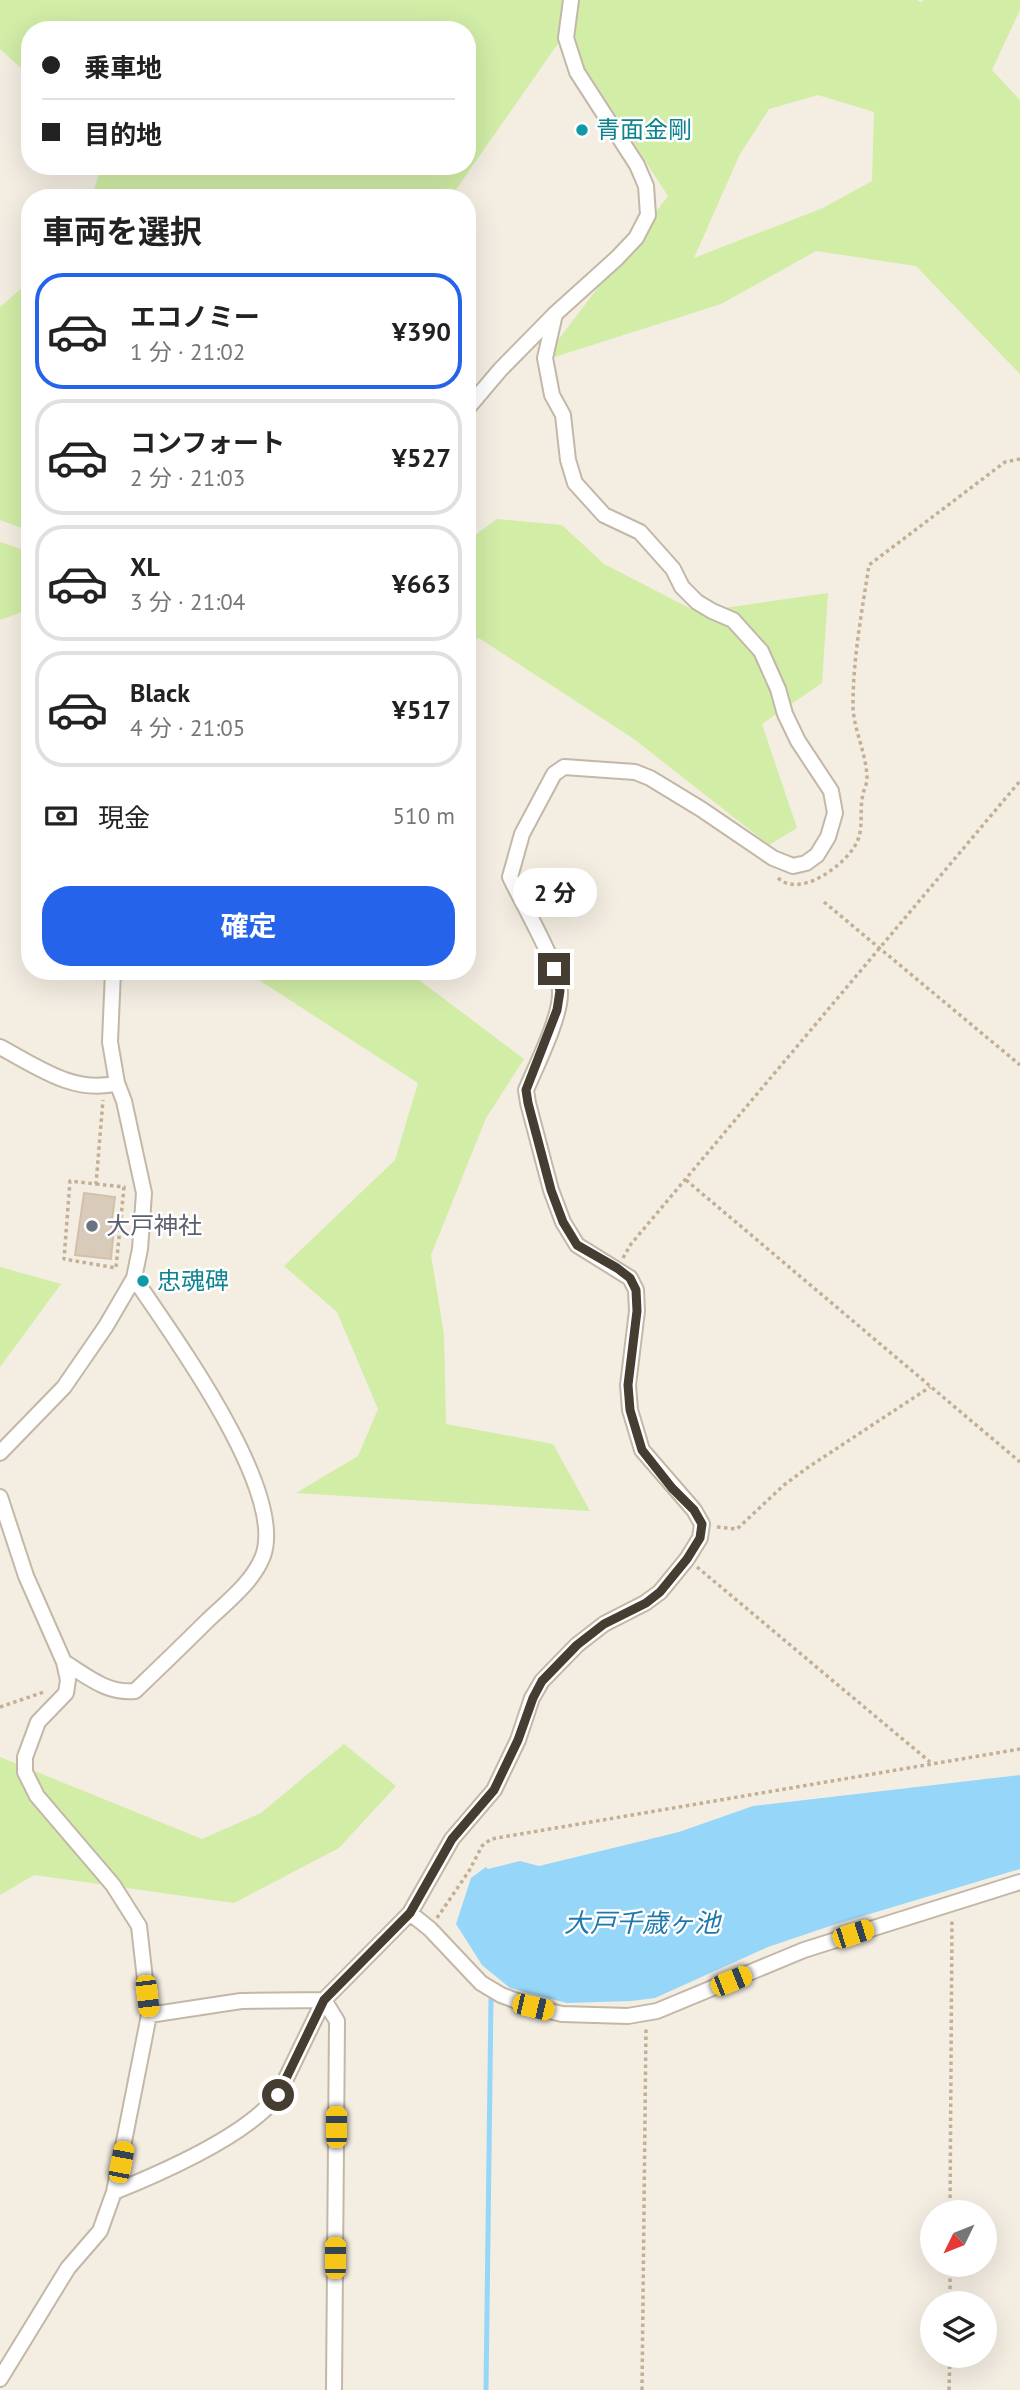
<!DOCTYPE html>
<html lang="ja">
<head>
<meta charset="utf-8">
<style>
	:root { --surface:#fff; --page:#f6f6f6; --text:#222; --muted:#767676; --line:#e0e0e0; --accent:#2563eb }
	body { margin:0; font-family:"PT Sans","Noto Sans JP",sans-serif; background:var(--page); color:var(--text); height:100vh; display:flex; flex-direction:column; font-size:26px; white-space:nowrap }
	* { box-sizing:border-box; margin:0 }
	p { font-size:23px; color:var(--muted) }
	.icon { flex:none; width:38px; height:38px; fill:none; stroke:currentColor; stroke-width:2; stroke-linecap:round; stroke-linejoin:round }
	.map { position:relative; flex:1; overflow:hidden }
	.sheet { position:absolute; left:21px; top:189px; width:455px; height:791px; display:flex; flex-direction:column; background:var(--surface); border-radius:28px; box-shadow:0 7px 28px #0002 }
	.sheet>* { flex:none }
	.banner { position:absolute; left:21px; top:21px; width:455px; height:154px; border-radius:28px; box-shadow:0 7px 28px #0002; display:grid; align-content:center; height:154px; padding:0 21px; background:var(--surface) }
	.needle { width:46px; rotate:227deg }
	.fabs { position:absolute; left:920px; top:2200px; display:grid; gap:14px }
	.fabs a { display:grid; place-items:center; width:77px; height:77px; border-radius:50%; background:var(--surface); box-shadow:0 7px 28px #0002; font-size:35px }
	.end { position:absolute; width:32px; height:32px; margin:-16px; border:9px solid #463d32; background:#fff; box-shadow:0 0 0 4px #fff }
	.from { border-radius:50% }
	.bubble { position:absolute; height:49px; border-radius:24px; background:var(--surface); box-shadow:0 7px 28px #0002; font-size:23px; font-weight:700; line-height:49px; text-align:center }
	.car { position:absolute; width:21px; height:42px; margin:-21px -10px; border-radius:9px; box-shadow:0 0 5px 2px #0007; background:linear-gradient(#f5c518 24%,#345 0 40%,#f5c518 0 76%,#345 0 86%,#f5c518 0) }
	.banner b { display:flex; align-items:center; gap:24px; height:66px; font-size:26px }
	.banner b+b { border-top:2px solid var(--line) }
	.banner i { width:18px; height:18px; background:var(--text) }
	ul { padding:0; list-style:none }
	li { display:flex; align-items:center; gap:21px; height:116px; margin:0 14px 10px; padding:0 7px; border:4px solid var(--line); border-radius:28px }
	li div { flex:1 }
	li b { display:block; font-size:26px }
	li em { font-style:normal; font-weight:700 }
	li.selected { border-color:var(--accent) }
	li>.icon { width:63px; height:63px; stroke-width:1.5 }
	h2 { padding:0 21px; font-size:32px; line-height:84px }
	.pay { display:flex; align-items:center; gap:18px; height:77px; padding:0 21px; font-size:26px }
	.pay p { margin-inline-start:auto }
	.button { display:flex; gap:14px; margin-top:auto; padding:14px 21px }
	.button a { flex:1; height:80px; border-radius:28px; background:var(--accent); color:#fff; font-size:28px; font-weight:700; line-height:80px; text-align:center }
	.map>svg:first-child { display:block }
	.green { fill:#d1eda6; fill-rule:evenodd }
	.water { fill:#96d6f8 }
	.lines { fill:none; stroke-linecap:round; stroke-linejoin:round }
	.stream { stroke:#96d6f8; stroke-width:5 }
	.building { fill:#d9cbba; stroke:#d2c0a9; stroke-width:2 }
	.minor-casing { stroke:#c3b8a7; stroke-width:18 }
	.path { stroke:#c3b094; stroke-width:3.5; stroke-dasharray:3.5 3.5; stroke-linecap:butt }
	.minor { stroke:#fff; stroke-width:14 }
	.route { stroke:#463d32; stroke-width:9 }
	.culture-dot { fill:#0f9aa8; stroke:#fff; stroke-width:2.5 }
	.worship-dot { fill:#6b7280; stroke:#fff; stroke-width:2.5 }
	.labels { text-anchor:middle; stroke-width:5; stroke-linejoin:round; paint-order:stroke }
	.culture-label { font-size:24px; fill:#0d838f; stroke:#fff; text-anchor:start }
	.worship-label { font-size:24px; fill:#5b616d; stroke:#fff; text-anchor:start }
	.water-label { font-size:26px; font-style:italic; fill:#1e78ac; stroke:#fff }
</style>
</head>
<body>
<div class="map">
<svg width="1020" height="2390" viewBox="0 0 1020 2390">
	<rect width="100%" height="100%" fill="#f4ede2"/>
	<path class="green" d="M0,0H917L920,2L925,0H1020V10L992,70L1020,100V374L916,266L816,251L721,304L542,361L668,196L564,35L450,198H91L102,166H467V30H30V76L0,49ZM818,95L874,112L872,181L823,208L694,258L740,154L769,109Z
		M30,281V531L0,520V307Z
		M497,519L562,525L604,564L697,612L828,593L822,683L762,724L797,828L769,845L634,739L479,638L467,643V541Z
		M0,542L30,552V609L0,620Z
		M245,971H407L524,1059L486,1118L431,1255L444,1335L446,1424L553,1444L590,1511L296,1493L358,1456L378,1409L337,1312L284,1266L395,1160L418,1083Z
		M0,1267L61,1284L0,1367Z
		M344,1744L396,1786L339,1848L234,1903L34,1875L0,1895V1757L202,1839L261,1813Z"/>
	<path class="water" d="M1020,1775V1869L833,1925L768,1947L655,1998L631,2001L567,2003L510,1988L482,1965L456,1924L471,1878L486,1867L488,1869L520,1861L539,1866L679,1832L753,1806Z"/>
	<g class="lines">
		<path class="stream" d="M486,2390L491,1998"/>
	</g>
	<path class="building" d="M84,1193L115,1197L111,1227L114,1228L111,1259L75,1255Z"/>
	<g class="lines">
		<defs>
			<path id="minor" d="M467,409L500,370L555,314L617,258L636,238L648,215L646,186L637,165L577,72L566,38L571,0
				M0,1047C36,1066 75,1095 117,1083
				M0,1453L64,1387L106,1326L134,1278L140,1249L144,1193L124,1101L117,1083L110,1042L113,971
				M0,1497L26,1576L64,1662L68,1680L66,1693L38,1722L25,1757V1772L37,1796L113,1885L139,1926L149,2015L114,2192L100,2231L68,2268L0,2379
				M64,1662C87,1676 107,1694 135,1691C160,1667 184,1644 208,1620C227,1602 253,1582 263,1556C287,1490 171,1333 134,1278
				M410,1913L430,1929L481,1983L501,1995L533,2007L562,2014L628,2016L657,2011L804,1950L1020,1882
				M324,2000L337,2021L334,2390
				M149,2015L241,2001L324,2000
				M114,2192C161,2173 248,2135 278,2095L324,2000L410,1913L452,1839L494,1790L518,1740L532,1698L542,1681L577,1645L604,1624L645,1603L660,1592L687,1559L700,1538L702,1524L694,1510L642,1450L630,1410L628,1385L637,1311L636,1290L630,1278L577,1245L563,1222L551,1190L528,1103L526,1090C536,1066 561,1017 560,992C560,967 522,903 510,877L522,834L554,774L564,767L635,772L650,778L701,809L773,858L793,866L806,863L817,855L828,837L835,813L831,791L798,741L785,714L778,689L761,651L733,620L712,611L697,602L682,587L673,569L640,532L604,515L575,483L568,460L563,415L552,395L545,358L555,314"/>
		</defs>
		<use href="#minor" class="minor-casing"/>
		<path class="path" d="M778,878C800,899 847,864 857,842C864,827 859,810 863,794C864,789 867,784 867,779C867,754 853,729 853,705C853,658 862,611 869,565L1005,462L1020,459
			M824,902L1020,1065
			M686,1180L1020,1462
			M96,1184L124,1187L116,1268L64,1259L70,1181L96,1184L103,1100
			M623,1258L631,1244L1020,781
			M717,1527L737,1529L784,1485L807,1468L930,1387
			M697,1567L930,1762
			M0,1707L44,1692
			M437,1918L469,1871L482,1846L491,1839L1020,1749
			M950,2212L952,1919
			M950,2303V2264
			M642,2390L646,2028
			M949,2390L950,2356"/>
		<use href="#minor" class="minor"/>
	</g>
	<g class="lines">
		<path class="route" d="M278,2095L324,2000L410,1913L452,1839L494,1790L518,1740L533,1698L542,1681L577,1645L604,1624L646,1603L660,1592L687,1559L700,1538L702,1524L694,1510L672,1488L642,1450L630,1410L628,1385L637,1311L636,1290L630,1278L617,1268L577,1245L563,1222L551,1190L528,1103L526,1090L557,1010L560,991L554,969"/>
	</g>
	<g class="culture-dot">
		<circle cx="582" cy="130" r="7"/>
		<circle cx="143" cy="1281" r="7"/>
	</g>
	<circle class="worship-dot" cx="92" cy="1226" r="7"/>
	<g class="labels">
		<g class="culture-label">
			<text x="596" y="138">青面金剛</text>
			<text x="157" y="1289">忠魂碑</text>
		</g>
		<g class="worship-label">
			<text x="106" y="1234">大戸神社</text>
		</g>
		<g class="water-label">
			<text x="642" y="1932">大戸千歳ヶ池</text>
		</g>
	</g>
</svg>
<div class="fabs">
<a><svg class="needle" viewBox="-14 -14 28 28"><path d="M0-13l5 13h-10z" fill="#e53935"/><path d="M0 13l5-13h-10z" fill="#767676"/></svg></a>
<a><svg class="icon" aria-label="layers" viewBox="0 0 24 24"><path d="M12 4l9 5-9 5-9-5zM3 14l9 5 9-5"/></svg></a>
</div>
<i class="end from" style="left:278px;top:2095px"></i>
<i class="end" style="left:554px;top:969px"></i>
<div class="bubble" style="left:513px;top:868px;width:84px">2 分</div>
<i class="car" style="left:853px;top:1934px;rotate:72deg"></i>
<i class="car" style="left:731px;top:1981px;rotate:68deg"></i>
<i class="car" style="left:147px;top:1996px;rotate:173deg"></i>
<i class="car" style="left:533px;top:2007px;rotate:103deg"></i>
<i class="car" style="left:336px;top:2127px;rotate:0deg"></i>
<i class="car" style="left:121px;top:2162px;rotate:11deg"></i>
<i class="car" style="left:335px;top:2258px;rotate:0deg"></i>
<div class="banner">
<b><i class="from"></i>乗車地</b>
<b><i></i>目的地</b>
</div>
<section class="sheet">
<h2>車両を選択</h2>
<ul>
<li class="selected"><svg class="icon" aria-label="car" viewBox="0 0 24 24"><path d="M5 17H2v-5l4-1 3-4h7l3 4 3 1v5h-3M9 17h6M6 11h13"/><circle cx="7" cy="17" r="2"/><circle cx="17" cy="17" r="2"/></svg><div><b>エコノミー</b><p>1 分 · 21:02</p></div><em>¥390</em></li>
<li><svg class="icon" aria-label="car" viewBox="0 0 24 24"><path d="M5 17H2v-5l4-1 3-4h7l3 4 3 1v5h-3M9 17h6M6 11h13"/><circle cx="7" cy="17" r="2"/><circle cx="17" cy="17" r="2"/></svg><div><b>コンフォート</b><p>2 分 · 21:03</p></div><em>¥527</em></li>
<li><svg class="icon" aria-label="car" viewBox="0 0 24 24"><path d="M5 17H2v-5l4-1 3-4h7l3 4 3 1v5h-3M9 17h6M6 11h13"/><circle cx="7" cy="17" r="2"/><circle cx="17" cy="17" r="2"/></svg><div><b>XL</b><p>3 分 · 21:04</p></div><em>¥663</em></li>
<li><svg class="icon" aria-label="car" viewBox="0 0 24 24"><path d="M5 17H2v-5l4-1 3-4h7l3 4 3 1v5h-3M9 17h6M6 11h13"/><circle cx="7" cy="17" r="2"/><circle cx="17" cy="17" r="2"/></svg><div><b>Black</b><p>4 分 · 21:05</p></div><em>¥517</em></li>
</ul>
<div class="pay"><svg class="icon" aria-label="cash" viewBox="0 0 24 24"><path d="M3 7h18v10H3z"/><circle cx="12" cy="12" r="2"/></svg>現金<p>510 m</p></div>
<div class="button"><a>確定</a></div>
</section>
</div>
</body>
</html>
